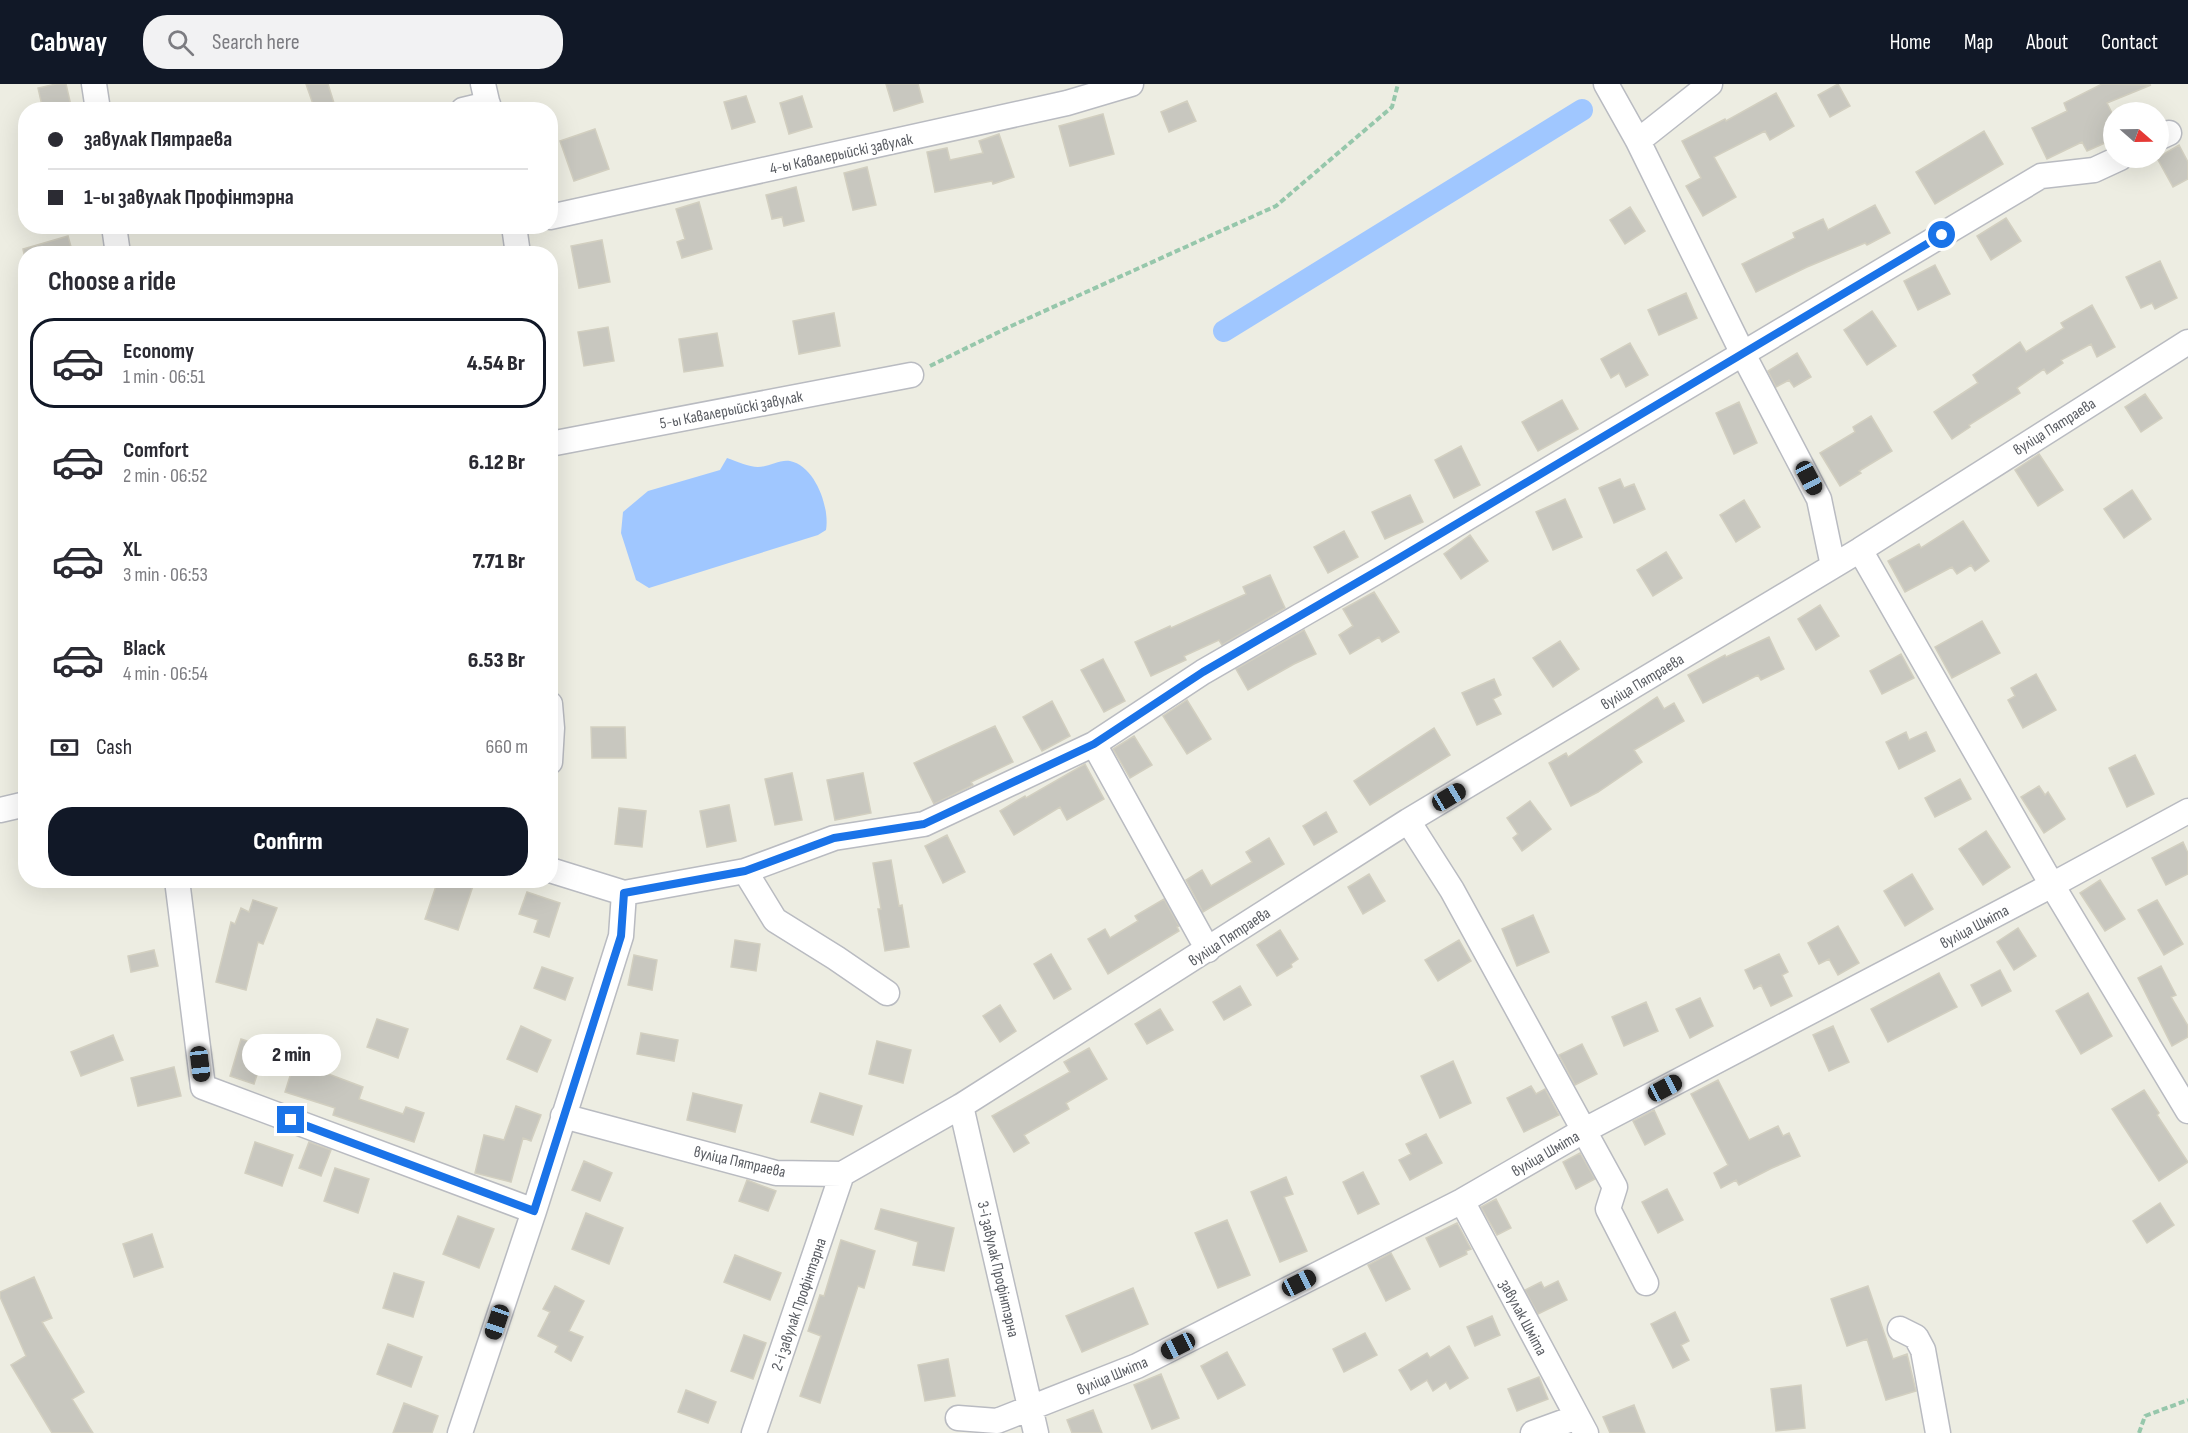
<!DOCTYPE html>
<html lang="en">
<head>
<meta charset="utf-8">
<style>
	:root { --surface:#fff; --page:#f2f2f3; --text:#2b2b33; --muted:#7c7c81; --line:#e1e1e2; --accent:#111827 }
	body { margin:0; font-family:"Sofia Sans Condensed",sans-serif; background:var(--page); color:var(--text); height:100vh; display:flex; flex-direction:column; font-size:22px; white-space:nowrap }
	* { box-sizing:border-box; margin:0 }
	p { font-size:20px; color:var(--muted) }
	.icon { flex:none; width:33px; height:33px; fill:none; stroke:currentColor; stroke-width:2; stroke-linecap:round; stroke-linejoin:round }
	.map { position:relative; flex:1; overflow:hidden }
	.drawer { position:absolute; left:18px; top:162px; width:540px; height:642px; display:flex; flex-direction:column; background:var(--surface); border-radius:24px; box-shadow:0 6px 24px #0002 }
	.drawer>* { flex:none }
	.top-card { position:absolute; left:18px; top:18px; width:540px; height:132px; border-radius:24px; box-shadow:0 6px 24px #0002; display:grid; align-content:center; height:132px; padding:0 30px; background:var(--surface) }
	.needle { width:39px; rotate:110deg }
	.buttons { position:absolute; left:2103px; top:18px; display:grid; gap:12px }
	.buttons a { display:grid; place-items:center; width:66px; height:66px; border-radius:50%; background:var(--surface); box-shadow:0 6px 24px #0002; font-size:30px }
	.end { position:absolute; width:27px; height:27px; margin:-14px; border:8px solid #1a73e8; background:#fff; box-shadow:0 0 0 3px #fff }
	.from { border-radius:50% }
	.bubble { position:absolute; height:42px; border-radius:21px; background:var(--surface); box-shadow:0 6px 24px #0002; font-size:20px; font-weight:800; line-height:42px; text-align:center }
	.car { position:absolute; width:18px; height:36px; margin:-18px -9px; border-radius:8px; box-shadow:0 0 4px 2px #0007; background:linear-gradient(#222 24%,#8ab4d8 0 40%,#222 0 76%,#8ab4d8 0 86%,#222 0) }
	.top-card b { display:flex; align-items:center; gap:21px; height:57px; font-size:22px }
	.top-card b+b { border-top:2px solid var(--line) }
	.top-card i { width:15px; height:15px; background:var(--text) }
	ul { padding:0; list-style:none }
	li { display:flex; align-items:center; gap:18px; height:90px; margin:0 12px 9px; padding:0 18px; border:3px solid transparent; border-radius:24px }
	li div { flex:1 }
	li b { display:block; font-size:22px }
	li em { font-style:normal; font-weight:800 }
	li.on { border-color:var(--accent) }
	li>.icon { width:54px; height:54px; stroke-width:1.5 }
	h2 { padding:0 30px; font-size:27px; line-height:72px }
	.pay { display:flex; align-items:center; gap:15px; height:66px; padding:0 30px; font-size:22px }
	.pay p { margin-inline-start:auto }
	.cta { display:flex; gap:12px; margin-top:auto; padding:12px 30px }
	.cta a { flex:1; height:69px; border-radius:24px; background:var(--accent); color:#fff; font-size:24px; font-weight:800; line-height:69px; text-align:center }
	header { display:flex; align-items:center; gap:36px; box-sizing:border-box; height:84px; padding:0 30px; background:var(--accent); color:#fff }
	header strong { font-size:28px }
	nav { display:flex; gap:33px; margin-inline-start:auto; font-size:21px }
	.search { width:420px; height:54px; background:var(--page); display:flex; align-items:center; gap:15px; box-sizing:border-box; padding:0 21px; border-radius:24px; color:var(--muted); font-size:22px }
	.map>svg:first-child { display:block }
	.water { fill:#a0c7ff }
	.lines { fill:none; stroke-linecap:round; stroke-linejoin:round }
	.canal { stroke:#a0c7ff; stroke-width:22 }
	.building { fill:#c8c7bf; stroke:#d2cfc0; stroke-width:1.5 }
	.minor-casing { stroke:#b9bbc1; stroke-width:27 }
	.path { stroke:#96c7ab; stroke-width:4; stroke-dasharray:6 3; stroke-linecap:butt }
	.minor { stroke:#fff; stroke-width:24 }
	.route { stroke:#1a73e8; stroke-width:8 }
	.labels { text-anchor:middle; stroke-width:4.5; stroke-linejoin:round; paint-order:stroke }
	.street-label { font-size:16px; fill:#5a5d63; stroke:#fff }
</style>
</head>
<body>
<header>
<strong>Cabway</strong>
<div class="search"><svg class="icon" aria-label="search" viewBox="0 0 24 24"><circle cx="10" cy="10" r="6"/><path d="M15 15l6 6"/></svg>Search here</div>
<nav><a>Home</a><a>Map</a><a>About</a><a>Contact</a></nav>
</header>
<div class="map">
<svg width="2188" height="1349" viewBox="0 0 2188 1349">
	<rect width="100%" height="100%" fill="#edede2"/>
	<path class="water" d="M727,374C736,377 749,383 758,383C769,383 780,375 790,377C815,382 830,423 826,446L818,451L649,504L636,496L621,449L623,428L648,407L720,386Z"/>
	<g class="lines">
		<path class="canal" d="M1224,247L1582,26"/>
	</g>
	<path class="building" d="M56,0H66L72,26H43L38,4Z
		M306,0H328L334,19L315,26Z
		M886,0H918L923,18L894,27Z
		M1838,0L1850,22L1830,33L1818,11Z
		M2102,0L2151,1L2107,19L2114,33V55L2087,67L2082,58L2047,75L2032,44L2067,27L2064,19Z
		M1776,9L1794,42L1770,56L1765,47L1714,73L1736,113L1703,132L1686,102L1701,94L1682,57L1725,35L1726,37Z
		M746,12L755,38L732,45L724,18Z
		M802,12L812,43L789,50L780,19Z
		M1187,17L1196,37L1169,48L1161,28Z
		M1103,30L1114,70L1070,82L1059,42Z
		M595,45L609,85L574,97L560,57Z
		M1984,47L2003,80L1935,120L1916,88Z
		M999,50L1014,93L993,100L992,97L935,108L927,68L947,64L950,76L983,69L979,57Z
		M2179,61L2188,78V95L2173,103L2157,74Z
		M867,83L876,121L853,126L844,89Z
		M796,103L804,137L784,142L782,133L772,135L766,111Z
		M699,118L712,165L682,174L677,158L685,155L676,125Z
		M1875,121L1890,149L1867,161L1865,159L1807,183L1756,208L1742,180L1795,154L1793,149L1823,135L1828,146Z
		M1630,123L1645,147L1625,160L1610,136Z
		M2006,134L2021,157L1991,176L1977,152Z
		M68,152L73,170H24L23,165Z
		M602,156L610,198L579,204L571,162Z
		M2160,177L2177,214L2155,225L2152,219L2141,224L2126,193Z
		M1935,181L1950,210L1918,226L1904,197Z
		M1686,209L1697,234L1659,251L1648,226Z
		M2092,221L2115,263L2097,273L2091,260L2061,276L2063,279L2047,290L2044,285L2017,304L2020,309L1969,341L1970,343L1952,355L1934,328L1978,299L1973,291L2020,258L2026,268L2064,244L2061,239Z
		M1872,227L1896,262L1867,281L1844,246Z
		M834,229L840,262L799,270L793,237Z
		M608,243L614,277L584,282L578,248Z
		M717,249L723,282L684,288L679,255Z
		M1630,259L1648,291L1626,303L1619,289L1611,294L1601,275Z
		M1797,269L1811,293L1794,303L1789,296L1776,303L1768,287Z
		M2145,310L2162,334L2141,348L2125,323Z
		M1562,316L1578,345L1538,367L1522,338Z
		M1739,318L1757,359L1734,370L1716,329Z
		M1871,332L1892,367L1859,387L1861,389L1840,402L1820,369L1855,348L1853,343Z
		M1461,362L1480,401L1454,414L1435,376Z
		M2039,370L2063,406L2038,422L2015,386Z
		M1620,395L1624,404L1634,400L1645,425L1614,439L1599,404Z
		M2132,406L2151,435L2124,454L2104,425Z
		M1410,411L1423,438L1385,455L1372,428Z
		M1565,415L1582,453L1553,466L1536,428Z
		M1744,416L1760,443L1736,458L1720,431Z
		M1963,437L1989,477L1975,487L1971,481L1957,490L1952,483L1905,508L1888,477L1919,460L1921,464Z
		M1344,447L1358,473L1328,489L1314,463Z
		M1470,451L1488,477L1461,495L1444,470Z
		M1666,468L1682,494L1653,512L1637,486Z
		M1270,491L1285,524L1222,561L1219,556L1184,572L1186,576L1151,592L1135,558L1170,542L1171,544L1246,510L1243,503Z
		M1374,508L1399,548L1382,558L1379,553L1350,570L1339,551L1353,542L1343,525Z
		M1820,521L1839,552L1816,566L1798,535Z
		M1982,537L2000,569L1952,594L1935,563Z
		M1304,546L1316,570L1294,580L1248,606L1236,585Z
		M1769,553L1784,585L1761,596L1758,591L1703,619L1688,591L1725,571L1726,573Z
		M1560,557L1579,585L1553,603L1533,574Z
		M1901,570L1914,594L1882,610L1870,587Z
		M1103,575L1125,617L1104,628L1081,586Z
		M2036,590L2056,626L2023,644L2008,616L2015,612L2011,604Z
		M1494,595L1501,611L1493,615L1501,630L1477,641L1462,609Z
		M1657,613L1664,625L1674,619L1684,637L1634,666L1642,678L1598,708L1571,722L1549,679L1566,669L1568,673Z
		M1187,616L1211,655L1187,670L1163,632Z
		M1052,617L1070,652L1042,667L1023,633Z
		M995,642L1013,678L971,698L973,701L934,720L914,679Z
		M591,643H625L626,674H592Z
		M1434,644L1450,671L1370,721L1354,697Z
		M1906,648L1909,656L1926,648L1935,667L1899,685L1886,658Z
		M1134,652L1152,681L1130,694L1113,665Z
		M2135,671L2154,710L2127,723L2109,684Z
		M1085,680L1104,715L1067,736L1060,723L1014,751L1000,727L1025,712L1026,714Z
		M792,689L802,736L775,741L765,695Z
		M863,689L871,729L835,736L827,696Z
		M1960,695L1971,715L1935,733L1925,714Z
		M2039,702L2045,711L2048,708L2065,735L2044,749L2021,713Z
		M1530,717L1551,745L1522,767L1513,754L1518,750L1507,734Z
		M729,721L736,757L707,763L700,727Z
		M619,724L646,727L642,763L615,760Z
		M1326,728L1337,748L1314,761L1303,742Z
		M1986,747L2010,783L1983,801L1959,765Z
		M947,751L965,788L943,799L925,762Z
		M1269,754L1284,780L1203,828L1186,796L1202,786L1211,802L1252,778L1246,768Z
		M2183,758L2188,769V790L2166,801L2152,774Z
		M891,776L899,822L902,821L909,863L885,867L878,825H881L873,779Z
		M1369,790L1385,817L1363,830L1348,803Z
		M1912,790L1933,825L1905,842L1884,807Z
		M438,796H475L458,846L425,835Z
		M2100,796L2125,835L2105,847L2080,809Z
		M527,808L560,819L549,853L534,848L538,836L519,830Z
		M1164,815L1179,842L1177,843L1179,847L1108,890L1088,855L1105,845L1110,854L1138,837L1135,832Z
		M253,816L277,824L263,860L258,858L246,906L216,898L231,838L235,840L241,824L249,828Z
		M2157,816L2183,860L2164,871L2138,826Z
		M1533,831L1549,868L1517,882L1502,845Z
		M1838,842L1859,879L1838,891L1829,875L1819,880L1808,859Z
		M2018,844L2036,872L2014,886L1997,858Z
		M1280,846L1298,875L1291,880L1292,883L1277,892L1257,861Z
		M735,856L760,860L756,887L731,883Z
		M1459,856L1471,877L1438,897L1425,876Z
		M154,866L158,882L131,888L128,872Z
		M1051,870L1071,905L1054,915L1034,880Z
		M1779,870L1788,888L1782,891L1792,912L1771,922L1761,901L1754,905L1745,886Z
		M634,871L657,876L652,906L628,901Z
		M2161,882L2176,911L2171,913L2188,942V953L2172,962L2138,894Z
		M542,883L573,894L565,916L534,904Z
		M2000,886L2011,907L1982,922L1971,901Z
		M1939,889L1957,923L1888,958L1871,925Z
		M1240,902L1251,921L1224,936L1213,918Z
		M2088,909L2112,952L2081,970L2056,927Z
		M1700,914L1713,942L1690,954L1676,925Z
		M1646,918L1658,947L1624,962L1612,933Z
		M1000,921L1016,947L1000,958L983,932Z
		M1160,925L1173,946L1147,960L1135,940Z
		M377,935L408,945L398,974L367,963Z
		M521,942L551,956L537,988L507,975Z
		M1833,942L1849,978L1829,987L1813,951Z
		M641,949L678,956L674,977L637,970Z
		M113,951L123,976L81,992L71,968Z
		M241,955L266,963L254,1000L230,992Z
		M877,957L911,966L903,999L869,990Z
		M1582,960L1597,990L1575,1001L1559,971Z
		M1089,964L1107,995L1066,1019L1069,1025L1024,1051L1029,1059L1014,1068L992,1032L1070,988L1064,978Z
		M296,973L325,983L323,988L363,1003L359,1015L403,1030L406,1023L424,1029L414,1058L333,1031L335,1024L285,1008Z
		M1453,977L1471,1019L1440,1034L1421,992Z
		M174,983L181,1012L138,1022L131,994Z
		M1718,996L1749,1056L1778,1042L1783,1052L1789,1049L1800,1072L1772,1084L1739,1101L1736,1096L1721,1104L1714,1089L1728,1081L1691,1010Z
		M1531,1002L1536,1010L1545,1005L1559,1031L1524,1048L1507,1014Z
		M2144,1006L2159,1029L2157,1031L2188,1078L2159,1097L2112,1025Z
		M693,1009L742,1021L735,1048L687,1036Z
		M820,1009L862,1022L853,1051L811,1038Z
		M516,1022L541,1031L531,1057L523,1054L511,1098L475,1089L484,1051L504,1056Z
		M1654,1026L1665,1050L1645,1061L1633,1037Z
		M1426,1050L1442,1079L1410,1096L1399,1076L1411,1070L1406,1060Z
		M255,1058L293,1071L282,1102L245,1089Z
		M309,1058L331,1066L321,1092L299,1084Z
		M1580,1069L1595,1095L1576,1105L1563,1078Z
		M584,1077L612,1089L600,1117L572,1106Z
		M335,1084L369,1095L358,1129L324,1117Z
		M1363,1088L1379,1120L1358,1130L1343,1098Z
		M1286,1093L1293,1110L1284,1113L1307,1167L1280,1178L1251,1108Z
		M747,1096L776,1107L768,1127L739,1117Z
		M1667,1105L1683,1136L1658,1149L1642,1118Z
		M1496,1115L1511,1144L1497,1151L1481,1123Z
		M2160,1119L2174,1141L2147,1159L2133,1137Z
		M881,1125L954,1144L944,1187L913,1181L918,1158L875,1145Z
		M586,1129L623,1144L609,1180L572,1165Z
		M458,1132L494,1145L479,1184L443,1170Z
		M1227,1136L1250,1191L1218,1204L1195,1149Z
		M1457,1139L1471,1165L1466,1167L1467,1170L1440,1183L1426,1154Z
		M152,1150L163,1183L134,1193L123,1160Z
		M841,1156L875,1167L864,1204L858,1202L820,1319L800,1312L821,1252L808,1247L820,1211L824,1212Z
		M1391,1169L1410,1205L1386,1217L1368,1181Z
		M735,1171L781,1189L770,1216L724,1198Z
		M394,1189L424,1198L413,1233L383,1224Z
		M34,1193L52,1234L42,1238L84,1308L72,1315L93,1349H52L11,1281L26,1272L0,1213V1208Z
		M1558,1197L1567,1216L1538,1230L1525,1206L1541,1198L1544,1204Z
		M555,1202L584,1217L569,1247L583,1253L571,1277L555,1268L558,1262L538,1252L550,1228L543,1225Z
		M1868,1202L1893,1275L1907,1270L1916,1307L1886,1316L1867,1255L1847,1262L1831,1215Z
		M1133,1204L1148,1240L1082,1268L1066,1232Z
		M1675,1228L1689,1257L1681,1261L1689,1276L1673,1284L1651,1240Z
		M1492,1232L1500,1251L1475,1262L1467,1243Z
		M1365,1249L1377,1271L1344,1288L1333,1265Z
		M744,1251L766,1259L753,1295L731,1287Z
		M388,1260L422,1273L411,1303L377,1290Z
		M1449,1262L1468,1294L1450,1305L1446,1298L1433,1307L1427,1296L1411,1306L1399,1286L1427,1269L1430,1274Z
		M1227,1268L1245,1301L1218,1315L1201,1282Z
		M948,1275L955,1312L925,1317L918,1281Z
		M1161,1290L1179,1334L1152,1345L1134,1301Z
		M1539,1293L1548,1315L1517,1327L1508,1305Z
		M1801,1301L1805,1344L1776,1347L1771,1305Z
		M686,1306L716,1318L708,1339L678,1328Z
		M404,1319L438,1332L432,1349H393Z
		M1634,1321L1645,1349H1610L1603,1333Z
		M1093,1326L1102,1349H1072L1067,1336Z"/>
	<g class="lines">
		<defs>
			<path id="minor" d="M94,0L98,26
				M483,0L489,26
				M1606,0L1638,57L1743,270L1819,415L1833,482
				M463,26L488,20
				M2158,54L2169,49
				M1638,57L1710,0
				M550,133L1067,19L1131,0
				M114,142L118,170
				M514,142L518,170
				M550,360L911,291
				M1860,466L2052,801L2188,1027
				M550,620L552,644L550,678
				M1094,660L1208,866
				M0,726L26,720
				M1408,737L1452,806L1615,1103L1608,1125L1646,1199
				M550,786L624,809L745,787L834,754L924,740L1094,660L1203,588L1376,488L2041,92L2094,86L2120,74
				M745,787L775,836L836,874L887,909
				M177,796L203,1003L534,1127
				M961,1022L1036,1349
				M563,1032L776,1089L842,1090L961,1022L1408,737L1860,466L2188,258
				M1462,1117L1586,1349
				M1900,1245L1916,1253L1923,1266L1938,1349
				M958,1334L997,1337L1137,1282L1462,1117L1583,1047L2052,801L2188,727
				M460,1349L534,1127L621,852L624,809
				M754,1349L842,1090
				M1533,1349L1577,1333"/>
		</defs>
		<use href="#minor" class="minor-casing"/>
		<path class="path" d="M930,282L1009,243L1276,122L1392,23L1398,0
			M2139,1349L2145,1332L2188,1316"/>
		<use href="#minor" class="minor"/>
	</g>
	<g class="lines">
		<path class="route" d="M291,1036L534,1127L621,852L624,809L745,787L834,754L924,740L1094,660L1203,588L1396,476L1942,151"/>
	</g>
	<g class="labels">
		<g class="street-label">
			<text transform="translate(841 69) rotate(-12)" y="6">4-ы Кавалерыйскі завулак</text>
			<text transform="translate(731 325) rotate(-11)" y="6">5-ы Кавалерыйскі завулак</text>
			<text transform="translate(2054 342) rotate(-32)" y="6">вуліца Пятраева</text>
			<text transform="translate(1642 597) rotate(-31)" y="6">вуліца Пятраева</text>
			<text transform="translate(1974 842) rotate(-28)" y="6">вуліца Шміта</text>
			<text transform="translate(1229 852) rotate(-33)" y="6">вуліца Пятраева</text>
			<text transform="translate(1545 1069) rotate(-30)" y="6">вуліца Шміта</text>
			<text transform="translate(740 1077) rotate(13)" y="6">вуліца Пятраева</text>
			<text transform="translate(999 1185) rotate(77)" y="6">3-і завулак Профінтэрна</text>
			<text transform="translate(798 1220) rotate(-71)" y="6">2-і завулак Профінтэрна</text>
			<text transform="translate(1524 1233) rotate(62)" y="6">завулак Шміта</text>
			<text transform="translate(1112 1291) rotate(-23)" y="6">вуліца Шміта</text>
		</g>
	</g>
</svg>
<div class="buttons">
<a><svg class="needle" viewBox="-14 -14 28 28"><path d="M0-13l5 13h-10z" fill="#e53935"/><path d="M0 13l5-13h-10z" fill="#7c7c81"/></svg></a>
</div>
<i class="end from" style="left:1942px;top:151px"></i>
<i class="end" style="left:291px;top:1036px"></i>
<div class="bubble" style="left:242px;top:950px;width:99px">2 min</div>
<i class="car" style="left:1809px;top:394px;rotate:152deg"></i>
<i class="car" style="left:1449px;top:713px;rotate:59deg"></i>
<i class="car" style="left:200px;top:980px;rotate:173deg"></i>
<i class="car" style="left:1665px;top:1004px;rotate:62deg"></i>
<i class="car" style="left:1299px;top:1199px;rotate:63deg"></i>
<i class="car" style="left:497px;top:1238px;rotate:199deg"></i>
<i class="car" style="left:1178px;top:1262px;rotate:243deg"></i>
<div class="top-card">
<b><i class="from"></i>завулак Пятраева</b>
<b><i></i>1-ы завулак Профінтэрна</b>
</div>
<section class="drawer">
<h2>Choose a ride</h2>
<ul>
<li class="on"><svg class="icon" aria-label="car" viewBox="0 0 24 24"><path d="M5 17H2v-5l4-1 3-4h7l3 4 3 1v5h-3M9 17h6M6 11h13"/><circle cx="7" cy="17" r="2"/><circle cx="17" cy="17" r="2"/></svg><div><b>Economy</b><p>1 min · 06:51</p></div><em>4.54 Br</em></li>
<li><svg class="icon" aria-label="car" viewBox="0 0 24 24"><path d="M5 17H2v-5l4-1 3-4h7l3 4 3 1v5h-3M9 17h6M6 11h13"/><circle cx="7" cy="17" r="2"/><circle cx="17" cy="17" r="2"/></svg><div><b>Comfort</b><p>2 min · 06:52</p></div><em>6.12 Br</em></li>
<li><svg class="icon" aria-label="car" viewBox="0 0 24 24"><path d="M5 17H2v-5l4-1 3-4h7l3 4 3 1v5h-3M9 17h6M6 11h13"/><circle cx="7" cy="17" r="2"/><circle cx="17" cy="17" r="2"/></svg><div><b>XL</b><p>3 min · 06:53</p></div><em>7.71 Br</em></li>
<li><svg class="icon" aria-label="car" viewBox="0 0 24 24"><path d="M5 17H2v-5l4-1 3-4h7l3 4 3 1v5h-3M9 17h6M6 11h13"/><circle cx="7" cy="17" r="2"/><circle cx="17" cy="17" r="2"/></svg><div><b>Black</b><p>4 min · 06:54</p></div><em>6.53 Br</em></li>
</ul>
<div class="pay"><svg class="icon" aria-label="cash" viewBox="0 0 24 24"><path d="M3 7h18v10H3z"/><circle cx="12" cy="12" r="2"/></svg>Cash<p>660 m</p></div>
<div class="cta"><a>Confirm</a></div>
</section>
</div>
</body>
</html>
